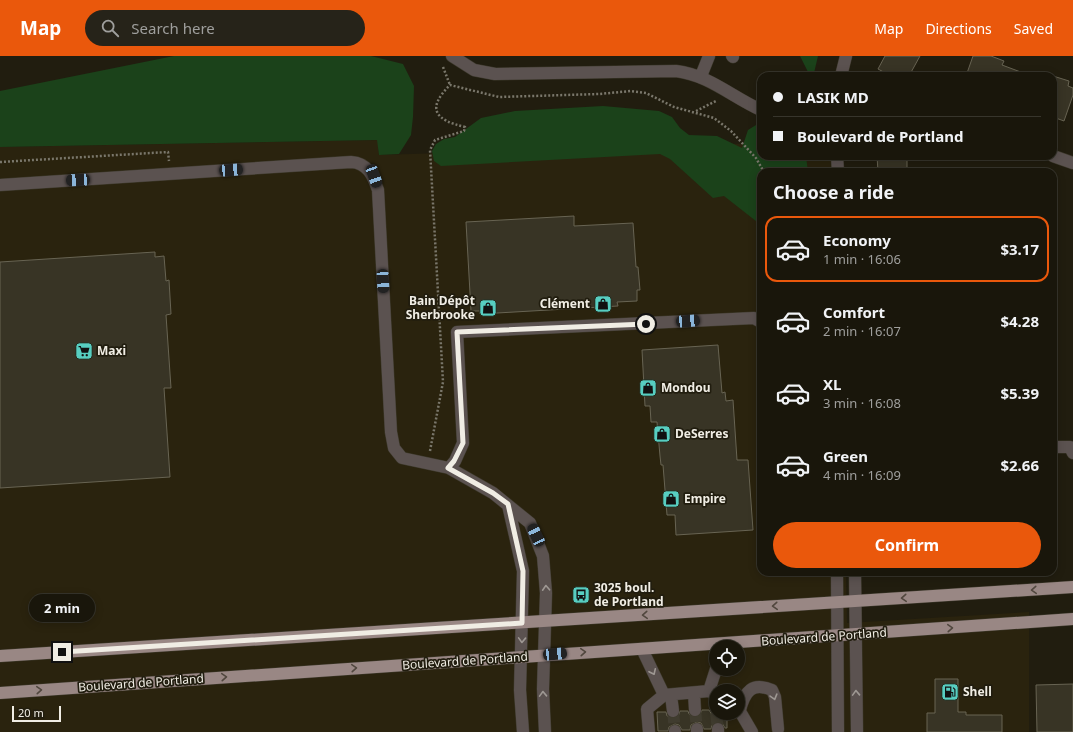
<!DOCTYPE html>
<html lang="en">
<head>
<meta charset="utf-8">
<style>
	:root { --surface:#19160b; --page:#262319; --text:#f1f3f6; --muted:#9f9f9d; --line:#37352c; --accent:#ea580c }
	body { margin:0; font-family:"Noto Sans",sans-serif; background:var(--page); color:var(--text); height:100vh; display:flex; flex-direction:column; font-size:15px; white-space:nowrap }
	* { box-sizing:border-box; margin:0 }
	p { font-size:13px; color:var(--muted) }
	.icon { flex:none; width:22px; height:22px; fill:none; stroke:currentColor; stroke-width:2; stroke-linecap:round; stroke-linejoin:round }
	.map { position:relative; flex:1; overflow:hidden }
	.sheet { position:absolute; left:757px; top:112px; width:300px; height:408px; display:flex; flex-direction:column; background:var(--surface); border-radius:12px; box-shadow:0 2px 10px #0003,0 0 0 1px var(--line) }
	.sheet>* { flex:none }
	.top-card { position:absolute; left:757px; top:16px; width:300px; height:88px; border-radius:12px; box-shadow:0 2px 10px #0003,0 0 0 1px var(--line); display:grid; align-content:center; height:88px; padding:0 16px; background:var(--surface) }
	.controls { position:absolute; left:709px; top:584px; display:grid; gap:8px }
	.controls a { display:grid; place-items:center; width:36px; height:36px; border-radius:50%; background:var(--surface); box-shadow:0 2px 10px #0003,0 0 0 1px var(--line); font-size:20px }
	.scale { position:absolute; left:12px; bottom:10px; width:49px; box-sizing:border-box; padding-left:4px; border:2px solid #f0ede4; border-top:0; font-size:11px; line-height:14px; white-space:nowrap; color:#f0ede4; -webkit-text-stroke:3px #211d0f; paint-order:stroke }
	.end { position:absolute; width:18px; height:18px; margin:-9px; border:5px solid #f0ede4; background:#111; box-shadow:0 0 0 2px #111 }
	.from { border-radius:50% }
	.bubble { position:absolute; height:28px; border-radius:14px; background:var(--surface); box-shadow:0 2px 10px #0003,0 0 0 1px var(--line); font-size:13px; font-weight:700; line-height:28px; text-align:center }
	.car { position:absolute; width:12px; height:24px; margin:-12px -6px; border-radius:5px; box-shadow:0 0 3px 1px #0007; background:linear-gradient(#222 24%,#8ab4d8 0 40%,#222 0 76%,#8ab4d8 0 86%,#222 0) }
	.top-card b { display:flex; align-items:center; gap:14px; height:38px; font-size:15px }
	.top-card b+b { border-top:1px solid var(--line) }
	.top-card i { width:10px; height:10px; background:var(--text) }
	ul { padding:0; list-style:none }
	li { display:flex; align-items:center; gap:12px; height:66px; margin:0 8px 6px; padding:0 8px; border:2px solid transparent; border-radius:12px }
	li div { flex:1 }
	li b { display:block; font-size:15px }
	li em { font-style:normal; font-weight:700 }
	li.selected { border-color:var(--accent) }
	li>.icon { width:36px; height:36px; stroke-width:1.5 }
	h2 { padding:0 16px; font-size:18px; line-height:48px }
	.cta { display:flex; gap:8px; margin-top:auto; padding:8px 16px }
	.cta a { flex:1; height:46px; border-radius:24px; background:var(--accent); color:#fff; font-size:16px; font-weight:700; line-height:46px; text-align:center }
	header { display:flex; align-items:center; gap:24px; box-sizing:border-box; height:56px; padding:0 20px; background:var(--accent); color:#fff }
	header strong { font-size:19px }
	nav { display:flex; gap:22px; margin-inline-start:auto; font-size:14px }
	.search { width:280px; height:36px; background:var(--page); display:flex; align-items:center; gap:10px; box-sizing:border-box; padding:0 14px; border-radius:22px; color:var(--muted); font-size:15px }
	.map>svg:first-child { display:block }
	.built { fill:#2a230e; fill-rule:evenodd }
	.green { fill:#1b421a }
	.building { fill:#383425; stroke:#686453 }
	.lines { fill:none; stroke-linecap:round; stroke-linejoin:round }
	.minor-tunnel { stroke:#403c2f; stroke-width:12; stroke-dasharray:12 6; stroke-linecap:butt }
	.minor-casing { stroke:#3e3a2d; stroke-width:13 }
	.major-casing { stroke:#3e3a2d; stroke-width:13 }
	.path { stroke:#7a776b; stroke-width:2.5; stroke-dasharray:2 2; stroke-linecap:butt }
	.minor { stroke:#5b5250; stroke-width:12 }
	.major { stroke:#998784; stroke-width:12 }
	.oneway { stroke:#9e9893 }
	.oneway2 { stroke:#51473e }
	.route { stroke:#f0ede4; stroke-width:5 }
	.labels { text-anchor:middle; stroke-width:3.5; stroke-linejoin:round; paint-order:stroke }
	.poi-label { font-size:12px; font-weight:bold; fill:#f0ede4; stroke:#211d0f; text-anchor:start }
	.street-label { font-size:12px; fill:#f0ede4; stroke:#211d0f }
</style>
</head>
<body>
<header>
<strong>Map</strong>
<div class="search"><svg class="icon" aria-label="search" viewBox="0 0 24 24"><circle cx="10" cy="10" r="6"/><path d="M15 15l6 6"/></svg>Search here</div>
<nav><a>Map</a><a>Directions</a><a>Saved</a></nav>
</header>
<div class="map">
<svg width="1073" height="676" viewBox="0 0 1073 676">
	<rect width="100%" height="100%" fill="#211d0f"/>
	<path class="built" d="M378,84L379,99L761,87V100H837L838,116H761V516H846L847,567L1029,556V676H0V91ZM716,591H738V613H716ZM716,635H738V657H716Z"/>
	<path class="green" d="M174,0H371L403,8L414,30L413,61L411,79L399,98L379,99L377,84L0,91V35Z
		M800,0H818L814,17L808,16Z
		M603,50L659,55L672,61L680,72L689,79L717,80L742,92L748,74L756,69L761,71V100H806L808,116H761V169L724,140L713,142L670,103L660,98L441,110L434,105L432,95L436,88L444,83L455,81L481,62L515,55Z"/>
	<path class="building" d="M885,0H920L909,20H891L878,13Z
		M973,0H991L1004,5L1002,9L1026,18V20H966Z
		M1053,20L1069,25L1068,30L1073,32V39L1064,65L1053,61Z
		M877,100H907V116H878Z
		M574,160V170L633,167L636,211H638L640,234H637V245L617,246L618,250L480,258V255H471L466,166Z
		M155,196V201L164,200L166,225L169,224L171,258L166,259L171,332H164L170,421L0,432V206Z
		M718,289L722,337L725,336L726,345L733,344L737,404H748L753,474L676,479L675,459H667L663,409H661L660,400L657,366H651L650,350H645L642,294Z
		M935,623H958V656H966V659H1002V676H927V657H935Z
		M1073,628V676H1037L1036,629Z
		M702,654H709L712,659H716L727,657V672H725L722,667L718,666L712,669L711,673H704L701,667L697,666L691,669L690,674H682L679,669L675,668L669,671L668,675H658L657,656H666L667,660L674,662L678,661L680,655H688L689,658L695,661L699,660Z"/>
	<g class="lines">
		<path class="minor-tunnel" d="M695,654L697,673
			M673,655L675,675
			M716,657L718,673"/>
		<defs>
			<path id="minor" d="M452,0L474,14L495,18L676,15C709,19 732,41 761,54
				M732,0L733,1
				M701,20L709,0
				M841,20L846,0
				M837,100L838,116
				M1053,100L1073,107
				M0,129L351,106C368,107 373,120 378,134L391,376L394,392L402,402L449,412L493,437L530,467L543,500L546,537L543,633L545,676
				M1053,391H1070L1073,397
				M449,412L455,405L463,387L457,276L754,262L761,266
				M508,449L523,515L520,634L523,676
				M837,516L838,676
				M855,516L857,676
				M642,593L664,639
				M709,635L716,613
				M694,637L695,654
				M715,638L716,652
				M671,639L673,655
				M738,652L752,676
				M740,654C745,635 752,626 772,634L775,641L778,673
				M697,673V676
				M718,673V676
				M675,675V676
				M649,676L647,653L664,639L709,635L716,639"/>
			<path id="major" d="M0,600L1073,531
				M0,637L1073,563"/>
		</defs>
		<use href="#minor" class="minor-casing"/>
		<use href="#major" class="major-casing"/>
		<path class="path" d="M443,11L450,29
			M696,55L716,45
			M0,106L168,96L169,105
			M430,395L443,326L430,94L435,84L464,75L465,71C435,64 426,53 450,29L499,41L599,38L631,35L646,37L674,51L714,62L731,75L756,102L764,116"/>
		<use href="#minor" class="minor"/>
		<use href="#major" class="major"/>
	</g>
	<defs><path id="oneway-chevron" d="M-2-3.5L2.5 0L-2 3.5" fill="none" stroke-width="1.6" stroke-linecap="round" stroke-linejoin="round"/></defs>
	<g class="oneway">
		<use href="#oneway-chevron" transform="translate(546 532) rotate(-93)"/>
		<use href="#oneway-chevron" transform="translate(522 584) rotate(92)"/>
		<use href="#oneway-chevron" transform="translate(653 616) rotate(65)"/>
		<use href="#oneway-chevron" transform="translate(856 637) rotate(-92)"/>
		<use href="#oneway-chevron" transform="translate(543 638) rotate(-92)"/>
		<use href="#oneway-chevron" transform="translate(774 641) rotate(74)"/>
	</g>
	<g class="oneway2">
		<use href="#oneway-chevron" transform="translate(1034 534) rotate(176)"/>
		<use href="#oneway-chevron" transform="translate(904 542) rotate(176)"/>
		<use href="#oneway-chevron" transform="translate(775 550) rotate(176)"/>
		<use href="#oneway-chevron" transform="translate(645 559) rotate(176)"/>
		<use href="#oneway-chevron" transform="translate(950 572) rotate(-4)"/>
		<use href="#oneway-chevron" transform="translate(583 596) rotate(-4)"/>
		<use href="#oneway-chevron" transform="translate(354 612) rotate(-4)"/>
		<use href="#oneway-chevron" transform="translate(224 621) rotate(-4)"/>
		<use href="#oneway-chevron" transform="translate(39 634) rotate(-4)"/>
	</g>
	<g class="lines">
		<path class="route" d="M62,596L522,567L523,515L508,448L493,437L448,412L454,405L463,387L457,276L646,268"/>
	</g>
	<defs>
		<symbol id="shop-square" viewBox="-11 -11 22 22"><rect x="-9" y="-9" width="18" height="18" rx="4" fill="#57cec1" stroke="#211d0f"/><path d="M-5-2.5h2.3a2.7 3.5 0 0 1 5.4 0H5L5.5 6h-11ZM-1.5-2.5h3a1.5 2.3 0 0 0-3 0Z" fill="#111"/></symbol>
		<symbol id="supermarket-square" viewBox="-11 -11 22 22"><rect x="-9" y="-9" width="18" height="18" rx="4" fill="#57cec1" stroke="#211d0f"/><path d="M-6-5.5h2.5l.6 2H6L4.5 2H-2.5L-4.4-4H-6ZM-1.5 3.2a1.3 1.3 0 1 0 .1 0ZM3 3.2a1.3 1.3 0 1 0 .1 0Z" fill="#111"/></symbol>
		<symbol id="bus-square" viewBox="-11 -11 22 22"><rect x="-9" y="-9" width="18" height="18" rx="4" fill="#57cec1" stroke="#211d0f"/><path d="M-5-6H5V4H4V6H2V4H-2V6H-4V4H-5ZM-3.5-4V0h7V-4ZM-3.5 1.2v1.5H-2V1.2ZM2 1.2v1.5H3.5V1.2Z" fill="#111"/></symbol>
		<symbol id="fuel-square" viewBox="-11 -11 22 22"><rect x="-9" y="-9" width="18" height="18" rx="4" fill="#57cec1" stroke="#211d0f"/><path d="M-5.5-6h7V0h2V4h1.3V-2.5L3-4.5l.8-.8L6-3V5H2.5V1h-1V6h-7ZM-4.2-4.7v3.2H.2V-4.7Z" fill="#111"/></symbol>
	</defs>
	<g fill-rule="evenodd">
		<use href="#shop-square" x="593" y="238" width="20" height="20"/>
		<use href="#shop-square" x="478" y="242" width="20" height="20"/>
		<use href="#supermarket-square" x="74" y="285" width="20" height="20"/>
		<use href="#shop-square" x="638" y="322" width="20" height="20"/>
		<use href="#shop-square" x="652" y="368" width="20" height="20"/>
		<use href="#shop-square" x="661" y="433" width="20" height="20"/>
		<use href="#bus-square" x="571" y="529" width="20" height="20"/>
		<use href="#fuel-square" x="940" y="626" width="20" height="20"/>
	</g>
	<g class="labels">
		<g class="poi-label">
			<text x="475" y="249" text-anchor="end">Bain Dépôt<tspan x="475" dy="14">Sherbrooke</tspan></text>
			<text x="590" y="252" text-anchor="end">Clément</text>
			<text x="97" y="299">Maxi</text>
			<text x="661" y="336">Mondou</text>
			<text x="675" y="382">DeSerres</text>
			<text x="684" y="447">Empire</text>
			<text x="594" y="536">3025 boul.<tspan x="594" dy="14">de Portland</tspan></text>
			<text x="963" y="640">Shell</text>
		</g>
		<g class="street-label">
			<text transform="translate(824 581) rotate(-4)" y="4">Boulevard de Portland</text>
			<text transform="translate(465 605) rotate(-4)" y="4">Boulevard de Portland</text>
			<text transform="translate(141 627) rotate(-4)" y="4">Boulevard de Portland</text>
		</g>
	</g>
</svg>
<div class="controls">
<a><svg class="icon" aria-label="locate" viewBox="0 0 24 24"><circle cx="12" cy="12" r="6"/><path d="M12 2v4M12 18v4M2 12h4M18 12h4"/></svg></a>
<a><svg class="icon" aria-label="layers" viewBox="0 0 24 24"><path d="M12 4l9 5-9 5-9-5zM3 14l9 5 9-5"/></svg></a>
</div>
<div class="scale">20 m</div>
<i class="end from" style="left:646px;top:268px"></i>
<i class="end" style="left:62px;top:596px"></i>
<div class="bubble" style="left:29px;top:538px;width:66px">2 min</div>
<i class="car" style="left:231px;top:114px;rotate:86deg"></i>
<i class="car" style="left:374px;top:120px;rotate:160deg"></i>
<i class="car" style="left:78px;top:124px;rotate:267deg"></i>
<i class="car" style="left:383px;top:225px;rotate:177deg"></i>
<i class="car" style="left:688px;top:265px;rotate:86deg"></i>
<i class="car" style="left:536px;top:479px;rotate:335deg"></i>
<i class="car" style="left:555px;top:598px;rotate:85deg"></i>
<div class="top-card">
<b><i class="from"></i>LASIK MD</b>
<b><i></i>Boulevard de Portland</b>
</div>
<section class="sheet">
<h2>Choose a ride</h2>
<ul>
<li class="selected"><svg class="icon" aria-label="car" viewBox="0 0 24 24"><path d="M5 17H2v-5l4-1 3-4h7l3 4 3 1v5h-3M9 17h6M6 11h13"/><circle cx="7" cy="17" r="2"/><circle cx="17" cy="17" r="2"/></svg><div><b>Economy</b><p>1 min · 16:06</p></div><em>$3.17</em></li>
<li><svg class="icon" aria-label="car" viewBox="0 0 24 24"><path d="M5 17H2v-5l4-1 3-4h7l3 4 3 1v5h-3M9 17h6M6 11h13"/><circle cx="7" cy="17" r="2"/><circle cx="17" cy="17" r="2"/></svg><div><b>Comfort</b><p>2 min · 16:07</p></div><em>$4.28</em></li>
<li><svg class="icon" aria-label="car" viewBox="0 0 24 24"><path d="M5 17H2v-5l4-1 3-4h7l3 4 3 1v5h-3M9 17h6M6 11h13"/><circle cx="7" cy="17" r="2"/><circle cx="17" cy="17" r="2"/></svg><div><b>XL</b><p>3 min · 16:08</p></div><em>$5.39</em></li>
<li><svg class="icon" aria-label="car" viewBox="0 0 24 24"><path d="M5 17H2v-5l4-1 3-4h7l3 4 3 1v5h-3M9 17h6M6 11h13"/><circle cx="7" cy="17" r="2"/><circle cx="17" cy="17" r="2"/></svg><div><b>Green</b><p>4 min · 16:09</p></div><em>$2.66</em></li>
</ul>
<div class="cta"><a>Confirm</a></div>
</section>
</div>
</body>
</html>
